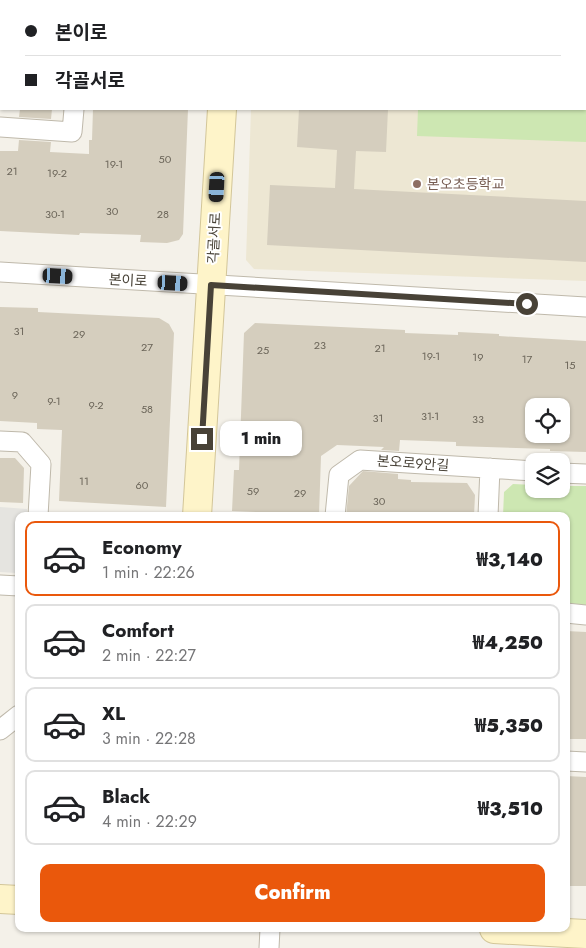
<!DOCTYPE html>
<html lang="en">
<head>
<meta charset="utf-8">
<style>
	:root { --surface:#fff; --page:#f2f2f2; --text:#202124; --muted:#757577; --line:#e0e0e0; --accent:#ea580c }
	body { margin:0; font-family:Jost,"Noto Sans KR",sans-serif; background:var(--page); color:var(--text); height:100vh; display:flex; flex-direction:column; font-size:19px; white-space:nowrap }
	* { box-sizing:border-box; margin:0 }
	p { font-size:16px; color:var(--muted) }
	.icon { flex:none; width:28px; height:28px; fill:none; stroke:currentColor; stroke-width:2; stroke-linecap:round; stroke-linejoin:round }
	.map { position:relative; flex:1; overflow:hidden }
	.drawer { position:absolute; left:15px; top:512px; width:555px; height:420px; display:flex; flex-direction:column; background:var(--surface); border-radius:10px; box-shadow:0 1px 4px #0004 }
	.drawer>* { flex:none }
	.banner { position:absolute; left:0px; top:0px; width:586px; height:110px; box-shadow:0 1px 4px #0004; display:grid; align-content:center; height:110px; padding:0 25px; background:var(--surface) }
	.buttons { position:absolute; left:525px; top:398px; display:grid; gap:10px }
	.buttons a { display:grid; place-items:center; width:45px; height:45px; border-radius:10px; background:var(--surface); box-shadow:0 1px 4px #0004; font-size:25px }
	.end { position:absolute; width:22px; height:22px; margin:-11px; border:6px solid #484237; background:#fff; box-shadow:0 0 0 2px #fff }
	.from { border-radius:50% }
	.bubble { position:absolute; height:35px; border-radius:10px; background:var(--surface); box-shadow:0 1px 4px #0004; font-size:16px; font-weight:800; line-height:35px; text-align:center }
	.car { position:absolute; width:15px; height:30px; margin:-15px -8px; border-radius:6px; box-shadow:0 0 4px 1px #0007; background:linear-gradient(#222 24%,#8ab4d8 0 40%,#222 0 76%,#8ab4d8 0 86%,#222 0) }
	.banner b { display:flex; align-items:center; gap:18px; height:48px; font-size:19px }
	.banner b+b { border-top:1px solid var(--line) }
	.banner i { width:12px; height:12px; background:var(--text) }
	ul { padding:9px 0 0; list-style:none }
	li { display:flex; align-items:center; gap:15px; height:75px; margin:0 10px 8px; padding:0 15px; border:2px solid var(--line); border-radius:10px }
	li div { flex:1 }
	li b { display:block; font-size:19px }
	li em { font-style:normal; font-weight:800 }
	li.selected { border-color:var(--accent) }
	li>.icon { width:45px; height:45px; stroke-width:1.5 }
	.cta { display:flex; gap:10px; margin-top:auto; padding:10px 25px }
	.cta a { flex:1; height:58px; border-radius:10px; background:var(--accent); color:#fff; font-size:20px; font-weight:800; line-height:58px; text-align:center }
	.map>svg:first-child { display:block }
	.education { fill:#ede7d3 }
	.green { fill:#cde7b2 }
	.parking { fill:#e5e4e0 }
	.building { fill:#d5cebe; fill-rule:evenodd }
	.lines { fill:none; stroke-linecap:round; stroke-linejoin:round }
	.street-casing { stroke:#bfb9ab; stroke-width:21 }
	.secondary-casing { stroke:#d3c699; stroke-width:30 }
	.street { stroke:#fff; stroke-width:19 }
	.secondary { stroke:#fef4c9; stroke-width:28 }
	.route { stroke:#484237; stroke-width:6 }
	.education-dot { fill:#8d6e63; stroke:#fff; stroke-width:2 }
	.labels { text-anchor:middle; stroke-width:4; stroke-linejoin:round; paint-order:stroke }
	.number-label { font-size:11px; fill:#6b6559 }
	.education-label { font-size:14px; fill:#785e54; stroke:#fff; text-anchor:start }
	.street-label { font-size:14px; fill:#484237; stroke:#fff }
</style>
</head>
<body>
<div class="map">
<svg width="586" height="948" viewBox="0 0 586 948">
	<rect width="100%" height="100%" fill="#f4f1e9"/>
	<path class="education" d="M255,0H586V281L254,269L246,260L251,109H585V1H255Z"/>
	<path class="green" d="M422,0H586V142L417,136L418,109H585V1Z
		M513,484L534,485V489H561V486H586V605H566V516H503L504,492Z"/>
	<path class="parking" d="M0,507L27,509V516H19V572L16,573L0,572Z"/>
	<path class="building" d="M20,109H52L51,119L19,117Z
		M93,109H188L183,234L179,240L167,243L140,242L141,235L80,233L79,235L0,231V151H18L19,140L51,142L50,152L89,154V140H92Z
		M299,109H388L386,152L356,151L354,189L586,201V262L267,245L270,185L335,188L337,150L297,147Z
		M0,307L38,308V312L159,318L169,324L174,333L166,507L59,501L62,430L37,429V423L0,421Z
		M255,323L405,330V333L458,335V332L499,334V336L586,341V452L550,451V449L456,446V442L400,440L399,451L381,450L384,447L337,445L321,456L319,515L232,511L234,470H239L244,333ZM534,406H561V434H534Z
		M0,458H15L24,468L23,503L0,502Z
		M363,471L398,474V479L411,480V482L467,483L475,495L474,516H346L349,486Z
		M566,631L586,632V739H566Z
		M566,776L586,777V886H566Z"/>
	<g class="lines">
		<defs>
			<path id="street" d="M81,1V0
				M0,127L72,132L74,109
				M0,272L586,307
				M0,441L22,442L41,464L38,516
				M561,473L586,474
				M335,516L339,475L360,460L534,471
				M488,516L490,468
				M0,585L19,586
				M566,613L586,615
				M0,730L19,715
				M566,761L586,762
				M269,948L270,929"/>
			<path id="secondary" d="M228,1V0
				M197,516L222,109
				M0,899L19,900
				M494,929L586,934"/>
		</defs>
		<use href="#street" class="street-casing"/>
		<use href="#secondary" class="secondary-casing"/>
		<use href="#street" class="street"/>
		<use href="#secondary" class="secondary"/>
	</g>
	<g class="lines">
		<path class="route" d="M202,439L211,285L527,304"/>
	</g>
	<circle class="education-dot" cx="417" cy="184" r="5"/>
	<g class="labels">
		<g class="number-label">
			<text x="165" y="163">50</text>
			<text x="114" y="168">19-1</text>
			<text x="12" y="175">21</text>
			<text x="57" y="177">19-2</text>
			<text x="112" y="215">30</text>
			<text x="55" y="218">30-1</text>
			<text x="163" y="218">28</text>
			<text x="19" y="335">31</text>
			<text x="79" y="338">29</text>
			<text x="320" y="349">23</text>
			<text x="147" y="351">27</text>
			<text x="380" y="352">21</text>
			<text x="263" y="354">25</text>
			<text x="431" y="360">19-1</text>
			<text x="478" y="361">19</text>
			<text x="527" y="363">17</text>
			<text x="570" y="369">15</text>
			<text x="15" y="399">9</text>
			<text x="54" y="405">9-1</text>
			<text x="96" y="409">9-2</text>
			<text x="147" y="413">58</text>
			<text x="430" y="420">31-1</text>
			<text x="378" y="422">31</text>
			<text x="478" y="423">33</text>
			<text x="84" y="485">11</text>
			<text x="142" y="489">60</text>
			<text x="253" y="495">59</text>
			<text x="300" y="497">29</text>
			<text x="379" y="505">30</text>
		</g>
		<g class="education-label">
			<text x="427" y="189">본오초등학교</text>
		</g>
		<g class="street-label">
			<text transform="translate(214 238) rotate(-87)" y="5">각골서로</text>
			<text transform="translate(128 280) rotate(3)" y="5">본이로</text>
			<text transform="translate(413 463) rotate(4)" y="5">본오로9안길</text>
		</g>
	</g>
</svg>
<div class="buttons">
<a><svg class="icon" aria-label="locate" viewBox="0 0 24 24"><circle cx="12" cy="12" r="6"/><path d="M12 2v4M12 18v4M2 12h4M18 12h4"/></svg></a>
<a><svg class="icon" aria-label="layers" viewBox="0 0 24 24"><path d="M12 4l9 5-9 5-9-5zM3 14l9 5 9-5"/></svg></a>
</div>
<i class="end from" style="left:527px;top:304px"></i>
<i class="end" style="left:202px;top:439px"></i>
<div class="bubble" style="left:220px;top:421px;width:82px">1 min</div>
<i class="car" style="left:217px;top:187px;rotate:183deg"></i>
<i class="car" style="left:58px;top:276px;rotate:93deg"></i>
<i class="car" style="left:173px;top:283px;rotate:93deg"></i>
<div class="banner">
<b><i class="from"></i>본이로</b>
<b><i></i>각골서로</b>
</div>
<section class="drawer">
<ul>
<li class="selected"><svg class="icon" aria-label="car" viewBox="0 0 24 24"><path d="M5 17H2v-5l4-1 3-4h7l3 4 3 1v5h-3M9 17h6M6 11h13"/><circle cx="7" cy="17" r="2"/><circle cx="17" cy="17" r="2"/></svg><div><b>Economy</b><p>1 min · 22:26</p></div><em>₩3,140</em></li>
<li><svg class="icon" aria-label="car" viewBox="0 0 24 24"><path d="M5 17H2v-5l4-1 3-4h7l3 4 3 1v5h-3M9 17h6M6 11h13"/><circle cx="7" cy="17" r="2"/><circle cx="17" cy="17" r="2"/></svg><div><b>Comfort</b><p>2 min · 22:27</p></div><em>₩4,250</em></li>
<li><svg class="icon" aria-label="car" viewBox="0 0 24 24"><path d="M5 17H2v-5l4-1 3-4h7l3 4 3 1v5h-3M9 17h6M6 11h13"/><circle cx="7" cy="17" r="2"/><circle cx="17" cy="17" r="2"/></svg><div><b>XL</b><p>3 min · 22:28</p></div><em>₩5,350</em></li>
<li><svg class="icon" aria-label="car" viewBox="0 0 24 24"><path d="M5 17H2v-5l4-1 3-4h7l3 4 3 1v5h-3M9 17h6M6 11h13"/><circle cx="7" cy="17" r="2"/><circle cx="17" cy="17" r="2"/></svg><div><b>Black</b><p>4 min · 22:29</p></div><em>₩3,510</em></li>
</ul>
<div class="cta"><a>Confirm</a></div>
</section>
</div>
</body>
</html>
